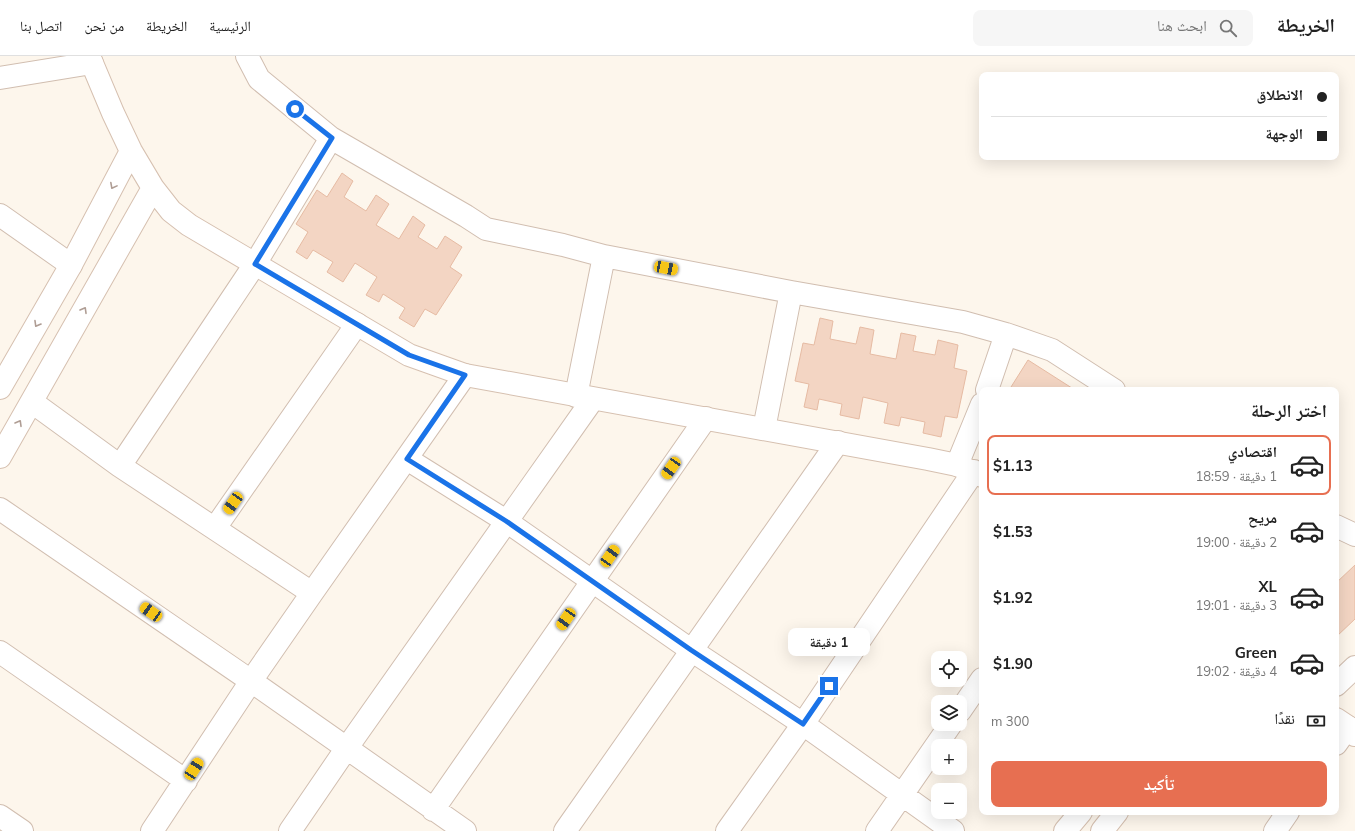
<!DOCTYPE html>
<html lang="ar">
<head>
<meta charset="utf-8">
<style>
	:root { --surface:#fff; --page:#f6f6f6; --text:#222; --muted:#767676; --line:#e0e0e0; --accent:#e76f51 }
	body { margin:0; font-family:Mulish,"Noto Naskh Arabic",sans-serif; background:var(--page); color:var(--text); direction:rtl; height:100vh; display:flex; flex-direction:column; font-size:15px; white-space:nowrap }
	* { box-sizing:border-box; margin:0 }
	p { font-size:13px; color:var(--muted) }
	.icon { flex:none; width:22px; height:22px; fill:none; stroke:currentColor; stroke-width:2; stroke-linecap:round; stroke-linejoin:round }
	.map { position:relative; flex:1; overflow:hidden; direction:ltr }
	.sheet { position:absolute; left:979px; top:331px; width:360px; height:428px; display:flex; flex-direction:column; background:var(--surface); border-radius:8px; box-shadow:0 4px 16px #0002; direction:rtl }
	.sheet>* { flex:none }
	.hud { position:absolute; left:979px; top:16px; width:360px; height:88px; border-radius:8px; box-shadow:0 4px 16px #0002; direction:rtl; display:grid; align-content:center; height:88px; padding:0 12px; background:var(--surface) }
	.tools { position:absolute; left:931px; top:595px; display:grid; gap:8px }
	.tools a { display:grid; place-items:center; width:36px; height:36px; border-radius:8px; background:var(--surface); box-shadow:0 4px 16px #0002; font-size:20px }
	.end { position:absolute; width:18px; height:18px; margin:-9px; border:5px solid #1a73e8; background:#fff; box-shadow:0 0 0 2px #fff }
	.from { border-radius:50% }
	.bubble { position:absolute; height:28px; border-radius:8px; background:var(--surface); box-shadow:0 4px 16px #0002; font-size:13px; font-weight:700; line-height:28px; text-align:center; direction:rtl }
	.car { position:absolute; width:12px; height:24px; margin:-12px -6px; border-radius:5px; box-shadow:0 0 3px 1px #0007; background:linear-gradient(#f5c518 24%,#345 0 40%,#f5c518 0 76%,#345 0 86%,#f5c518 0) }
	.hud b { display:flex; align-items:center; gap:14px; height:38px; font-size:15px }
	.hud b+b { border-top:1px solid var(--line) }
	.hud i { width:10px; height:10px; background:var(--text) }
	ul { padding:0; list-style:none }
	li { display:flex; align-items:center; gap:12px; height:60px; margin:0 8px 6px; padding:0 4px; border:2px solid transparent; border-radius:8px }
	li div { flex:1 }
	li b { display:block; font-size:15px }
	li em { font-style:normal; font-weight:700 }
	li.current { border-color:var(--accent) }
	li>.icon { width:36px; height:36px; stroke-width:1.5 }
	h2 { padding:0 12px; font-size:18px; line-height:48px }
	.pay { display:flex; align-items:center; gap:10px; height:44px; padding:0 12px; font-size:15px }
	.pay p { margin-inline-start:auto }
	.button { display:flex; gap:8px; margin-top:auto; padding:8px 12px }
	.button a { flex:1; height:46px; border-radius:8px; background:var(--accent); color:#fff; font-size:16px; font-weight:700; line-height:46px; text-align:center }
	header { display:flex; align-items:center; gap:24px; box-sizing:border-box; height:56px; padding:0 20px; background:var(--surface); border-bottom:1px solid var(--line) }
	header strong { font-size:19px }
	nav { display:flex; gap:22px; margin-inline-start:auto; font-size:14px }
	.search { width:280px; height:36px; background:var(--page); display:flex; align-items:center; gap:10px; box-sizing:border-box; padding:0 14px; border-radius:8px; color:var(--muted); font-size:15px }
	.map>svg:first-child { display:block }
	.building { fill:#f3d5c3; stroke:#e6bba3 }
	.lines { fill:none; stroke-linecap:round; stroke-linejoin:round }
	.street-casing { stroke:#d1beb0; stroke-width:24 }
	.secondary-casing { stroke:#d6c0b0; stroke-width:24 }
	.street { stroke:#fff; stroke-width:22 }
	.secondary { stroke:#fff; stroke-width:22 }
	.oneway { stroke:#af9d94 }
	.route { stroke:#1a73e8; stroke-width:5 }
</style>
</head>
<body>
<header>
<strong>الخريطة</strong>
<div class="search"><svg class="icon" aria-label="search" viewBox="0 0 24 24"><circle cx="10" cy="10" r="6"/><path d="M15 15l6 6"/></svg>ابحث هنا</div>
<nav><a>الرئيسية</a><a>الخريطة</a><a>من نحن</a><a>اتصل بنا</a></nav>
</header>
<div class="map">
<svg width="1355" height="775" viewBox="0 0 1355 775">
	<rect width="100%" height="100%" fill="#fdf6ec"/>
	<path class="building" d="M342,117L353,125L344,141L366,155L376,139L389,148L376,169L399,183L413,160L425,169L418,181L437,193L445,180L462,191L450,211L462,219L436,259L425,253L414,271L399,262L405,252L383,238L379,246L366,239L377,221L355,207L343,226L327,216L333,206L313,194L307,203L296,196L308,176L296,168L317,134L327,141Z
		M820,262L833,265L830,283L856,288L860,271L874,274L870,298L896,303L901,277L916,280L913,295L935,299L938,284L958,289L954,312L967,315L957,362L945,360L941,381L923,377L925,366L901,361L899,370L884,367L888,347L863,341L859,363L840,359L842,348L819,343L817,354L804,351L809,328L795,325L803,287L814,289Z
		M1028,304L1075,334H1016L1011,331Z
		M1355,509V563L1336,581V527Z"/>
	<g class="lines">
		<defs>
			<path id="street" d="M247,0L259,23L331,82L466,160L486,173L563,189L604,200L791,236L963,266L1006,278L1052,294L1114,334
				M0,22L92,7
				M0,159L71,209
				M987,334L1006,278
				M576,340L604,200
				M32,346L120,410L312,537
				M764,373L791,236
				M407,403L506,465L691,594L803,668L953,775
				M957,409L982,348
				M120,410L255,208L331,82
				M0,453L251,625L465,775
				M1336,470L1355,479
				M215,472L357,268
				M0,596L186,725
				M1336,629L1355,611
				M960,655L982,623
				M1336,688L1348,671
				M433,754L706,362
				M0,760L22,775
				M152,775L251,625L312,537L465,319
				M290,775L346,693L593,343
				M565,775L838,386
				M727,775L803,668L974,415
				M877,775L951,668
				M1275,775L1288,756"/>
			<path id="secondary" d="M89,0L113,57L131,95L153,132L171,155L189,169L409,299L465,319L928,403L957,409L982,420
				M0,332L71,209L131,95
				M0,401L153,132
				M1336,663L1348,671L1355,679
				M1065,775L1081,756
				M1102,775L1117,756"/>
		</defs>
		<use href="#street" class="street-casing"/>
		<use href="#secondary" class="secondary-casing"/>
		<use href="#street" class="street"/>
		<use href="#secondary" class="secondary"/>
	</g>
	<defs><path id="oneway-chevron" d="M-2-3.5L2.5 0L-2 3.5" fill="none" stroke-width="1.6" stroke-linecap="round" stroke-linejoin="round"/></defs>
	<g class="oneway">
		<use href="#oneway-chevron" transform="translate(113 130) rotate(118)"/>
		<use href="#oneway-chevron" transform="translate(84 254) rotate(-60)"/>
		<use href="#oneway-chevron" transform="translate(37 268) rotate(120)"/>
		<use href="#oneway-chevron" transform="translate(19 367) rotate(-60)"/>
	</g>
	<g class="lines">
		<path class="route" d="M295,53L332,82L255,208L409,299L465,319L407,403L506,465L691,594L803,668L829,630"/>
	</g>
</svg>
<div class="tools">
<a><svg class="icon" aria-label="locate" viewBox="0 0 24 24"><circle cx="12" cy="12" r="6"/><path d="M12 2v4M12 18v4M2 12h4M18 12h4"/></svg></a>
<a><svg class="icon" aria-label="layers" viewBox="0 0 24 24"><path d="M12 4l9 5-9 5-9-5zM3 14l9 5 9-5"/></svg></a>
<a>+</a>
<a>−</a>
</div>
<i class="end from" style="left:295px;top:53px"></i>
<i class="end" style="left:829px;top:630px"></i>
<div class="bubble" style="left:788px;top:572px;width:82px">1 دقيقة</div>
<i class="car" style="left:666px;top:212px;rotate:101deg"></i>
<i class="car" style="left:671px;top:412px;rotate:215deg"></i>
<i class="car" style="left:233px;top:447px;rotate:215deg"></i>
<i class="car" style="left:610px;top:500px;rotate:35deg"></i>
<i class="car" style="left:151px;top:556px;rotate:304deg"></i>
<i class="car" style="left:566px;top:563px;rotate:215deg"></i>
<i class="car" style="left:194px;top:713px;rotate:33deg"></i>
<div class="hud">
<b><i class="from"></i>الانطلاق</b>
<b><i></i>الوجهة</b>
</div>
<section class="sheet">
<h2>اختر الرحلة</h2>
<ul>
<li class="current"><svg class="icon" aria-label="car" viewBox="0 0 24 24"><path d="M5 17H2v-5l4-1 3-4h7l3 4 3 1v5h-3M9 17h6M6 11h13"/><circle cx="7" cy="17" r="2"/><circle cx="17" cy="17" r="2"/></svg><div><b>اقتصادي</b><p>1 دقيقة · 18:59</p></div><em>$1.13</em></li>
<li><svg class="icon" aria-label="car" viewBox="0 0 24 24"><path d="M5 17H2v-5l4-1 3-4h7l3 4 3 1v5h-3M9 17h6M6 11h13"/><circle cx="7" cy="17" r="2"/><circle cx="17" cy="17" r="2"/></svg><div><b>مريح</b><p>2 دقيقة · 19:00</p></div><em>$1.53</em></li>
<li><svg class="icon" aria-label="car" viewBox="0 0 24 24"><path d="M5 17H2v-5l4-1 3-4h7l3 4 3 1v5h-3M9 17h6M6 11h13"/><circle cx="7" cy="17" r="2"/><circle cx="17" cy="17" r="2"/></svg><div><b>XL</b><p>3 دقيقة · 19:01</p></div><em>$1.92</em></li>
<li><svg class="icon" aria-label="car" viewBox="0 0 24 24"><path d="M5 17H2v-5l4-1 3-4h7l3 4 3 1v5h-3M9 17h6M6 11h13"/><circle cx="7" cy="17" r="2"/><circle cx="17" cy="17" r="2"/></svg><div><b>Green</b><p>4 دقيقة · 19:02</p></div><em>$1.90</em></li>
</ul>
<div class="pay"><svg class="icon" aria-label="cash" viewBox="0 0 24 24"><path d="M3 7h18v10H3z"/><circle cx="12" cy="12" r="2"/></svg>نقدًا<p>300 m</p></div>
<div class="button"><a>تأكيد</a></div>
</section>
</div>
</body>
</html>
